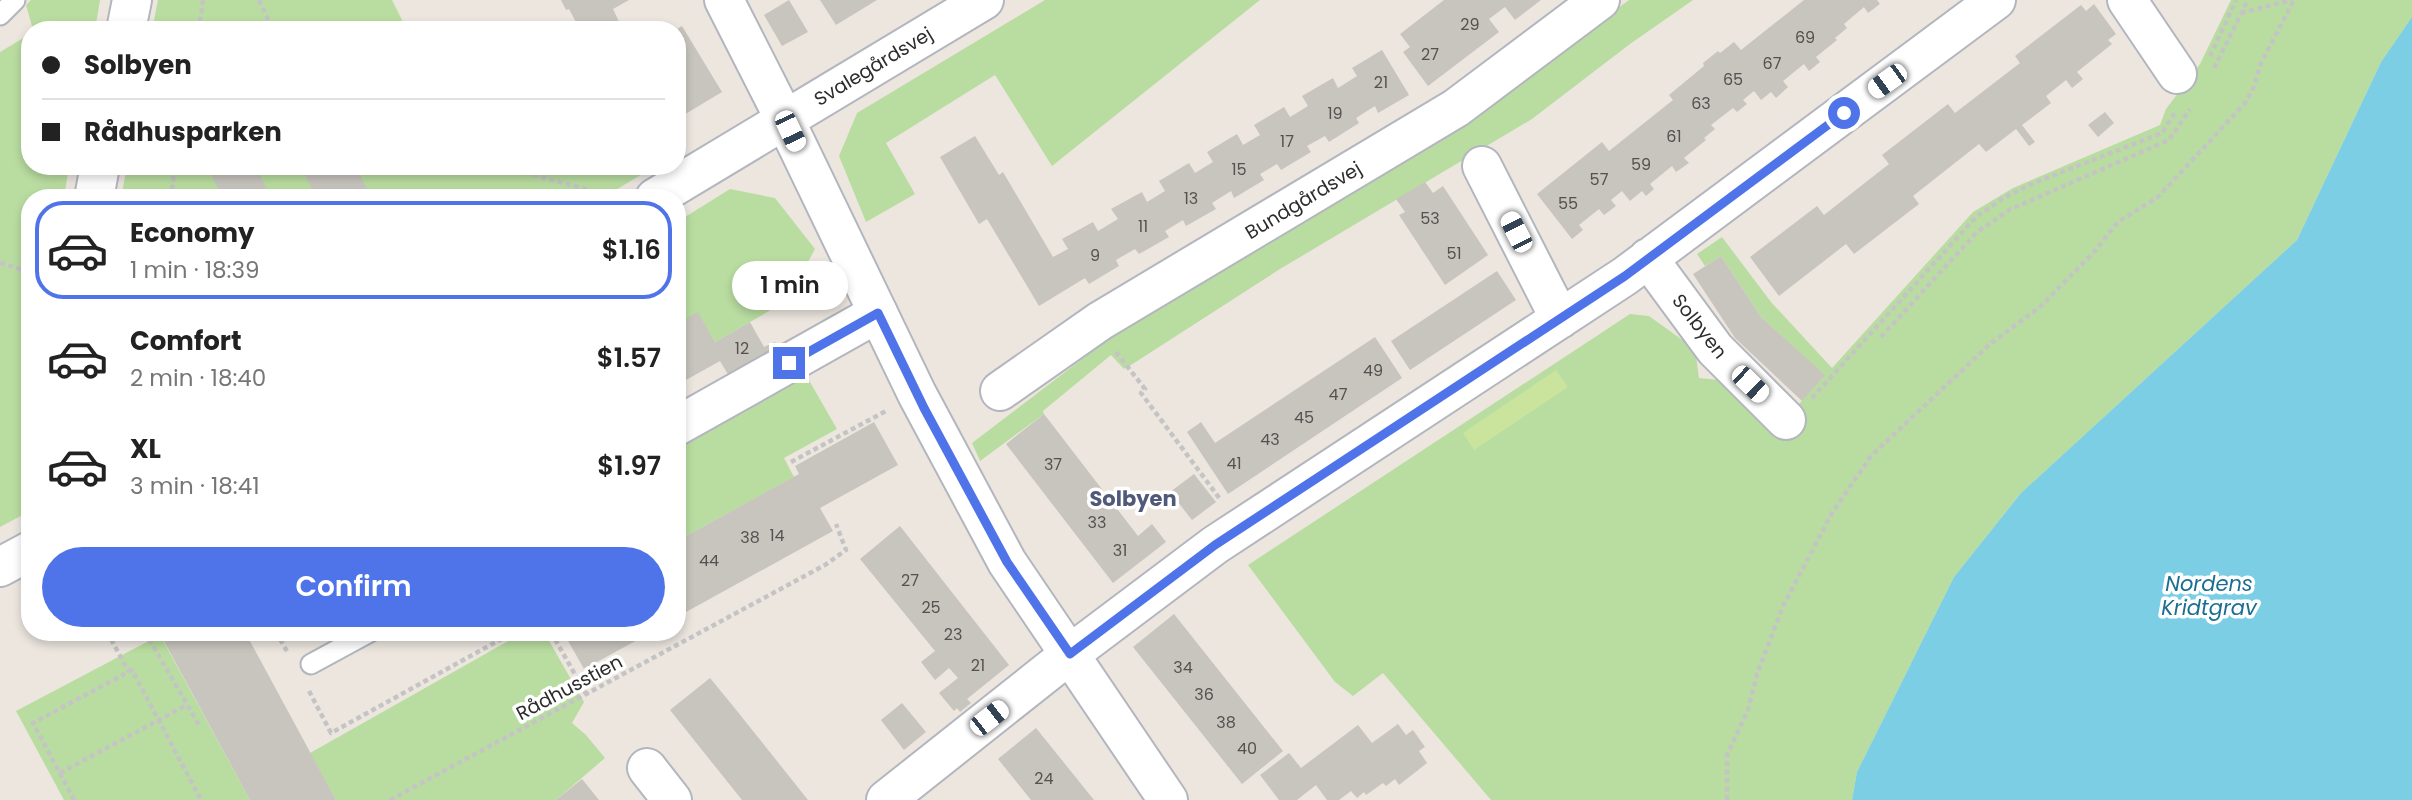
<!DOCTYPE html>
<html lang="en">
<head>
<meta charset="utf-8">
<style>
	:root { --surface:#fff; --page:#f6f6f6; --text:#222; --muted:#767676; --line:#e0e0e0; --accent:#4f74ea }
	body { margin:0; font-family:Poppins,sans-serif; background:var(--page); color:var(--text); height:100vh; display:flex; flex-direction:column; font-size:26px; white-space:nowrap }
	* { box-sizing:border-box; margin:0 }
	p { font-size:23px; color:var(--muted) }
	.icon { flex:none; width:38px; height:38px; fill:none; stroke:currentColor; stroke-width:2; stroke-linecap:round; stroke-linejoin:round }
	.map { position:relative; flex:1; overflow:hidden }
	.panel { position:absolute; left:21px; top:189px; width:665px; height:452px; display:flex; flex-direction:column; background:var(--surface); border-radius:28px; box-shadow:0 4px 10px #0003 }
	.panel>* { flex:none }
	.top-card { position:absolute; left:21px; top:21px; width:665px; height:154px; border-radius:28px; box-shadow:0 4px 10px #0003; display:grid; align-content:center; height:154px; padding:0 21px; background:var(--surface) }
	.end { position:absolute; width:32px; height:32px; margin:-16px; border:9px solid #4f74ea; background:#fff; box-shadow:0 0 0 4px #fff }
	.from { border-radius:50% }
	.bubble { position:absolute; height:49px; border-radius:24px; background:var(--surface); box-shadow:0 4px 10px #0003; font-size:23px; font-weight:600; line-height:49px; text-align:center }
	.car { position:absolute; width:21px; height:42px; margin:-21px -10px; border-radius:9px; box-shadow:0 0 5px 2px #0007; background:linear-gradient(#fff 24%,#345 0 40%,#fff 0 76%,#345 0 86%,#fff 0) }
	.top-card b { display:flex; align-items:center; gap:24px; height:66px; font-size:26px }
	.top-card b+b { border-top:2px solid var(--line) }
	.top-card i { width:18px; height:18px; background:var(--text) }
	ul { padding:12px 0 0; list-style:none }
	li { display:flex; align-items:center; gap:21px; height:98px; margin:0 14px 10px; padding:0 7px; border:4px solid transparent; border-radius:28px }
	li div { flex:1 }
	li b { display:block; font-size:26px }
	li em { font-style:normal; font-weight:600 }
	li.selected { border-color:var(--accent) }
	li>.icon { width:63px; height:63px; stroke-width:1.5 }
	.action { display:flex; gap:14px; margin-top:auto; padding:14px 21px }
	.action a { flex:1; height:80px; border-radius:42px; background:var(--accent); color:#fff; font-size:28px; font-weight:600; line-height:80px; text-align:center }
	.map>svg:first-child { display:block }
	.green { fill:#b9dda1 }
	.pitch { fill:#cae49e }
	.water { fill:#7ccee4 }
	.building { fill:#c8c4be }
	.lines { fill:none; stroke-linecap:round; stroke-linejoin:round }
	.service-casing { stroke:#b3b6be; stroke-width:23 }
	.minor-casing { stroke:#b3b6be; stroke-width:42 }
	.tertiary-casing { stroke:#b3b6be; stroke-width:42 }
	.path { stroke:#c4c4c4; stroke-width:4.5; stroke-dasharray:5 3.5; stroke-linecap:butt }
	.service { stroke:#fff; stroke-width:19 }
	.minor { stroke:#fff; stroke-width:38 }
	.tertiary { stroke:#fff; stroke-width:38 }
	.route { stroke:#4f74ea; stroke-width:9 }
	.labels { text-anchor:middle; stroke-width:7; stroke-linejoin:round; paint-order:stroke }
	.number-label { font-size:16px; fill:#535250 }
	.street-label { font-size:19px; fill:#2c2c2c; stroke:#fff }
	.neighbourhood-label { font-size:21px; font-weight:bold; fill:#505979; stroke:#fff }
	.water-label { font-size:21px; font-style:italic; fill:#1a6e92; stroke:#fff }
</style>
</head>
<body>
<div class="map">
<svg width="2412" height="800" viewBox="0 0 2412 800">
	<rect width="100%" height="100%" fill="#ece6df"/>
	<path class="green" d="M31,0H100L95,30H33L26,5Z
		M158,0H392L407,30H152Z
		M1045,0H1260L1052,166L995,75L886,143L915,194L866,222L839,156L857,113Z
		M1629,0H1693L1630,44L1532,119L1280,269L1131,365L1124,369L1111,355L1043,411L1044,414L980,461L972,443L1111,337L1470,120Z
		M2231,0H2412V17L2381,62L2297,240L2021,493L1954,577L1857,772L1852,800H1491L1383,673L1353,696L1335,682L1248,565L1630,314L1649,316L1695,349L1699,378L1720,380L1775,432L1824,375L1761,317L1721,256L1705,266L1697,254L1722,237L1771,302L1832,368L1973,212L2013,188L2160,125L2166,109L2200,64Z
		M30,34V166H69L64,198H30V383L24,415L30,420V511L0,527V52Z
		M127,166H656L602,198H121Z
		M730,189L775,198L815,249L808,262L765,285L776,307L715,342L698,313L677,324V222Z
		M806,375L837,429L784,458L794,477L677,541V447Z
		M524,632H544L584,702L572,723L586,735L605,758L556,800H336L310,753Z
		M160,635L250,800H64L16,711Z"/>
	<path class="pitch" d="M1556,370L1568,387L1474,450L1463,433Z"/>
	<path class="water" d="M2412,17V800H1852L1857,772L1954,577L2021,493L2297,240L2381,62Z"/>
	<path class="building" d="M561,0H629L613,9L623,30H594L590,21L578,26L569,9L566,10Z
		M789,0L808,32L782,46L764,15Z
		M820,0H877L836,25Z
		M1444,0H1541L1515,20L1505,7L1489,19L1499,32L1428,86L1403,52L1410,47L1400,34Z
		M1804,0H1877L1880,4L1868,13L1864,7L1844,24L1847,28L1835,38L1837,40L1816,57L1820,62L1809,71L1804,64L1783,81L1788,87L1776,98L1771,92L1761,100L1754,91L1743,100L1747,104L1737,112L1733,108L1711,125L1715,129L1704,138L1706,140L1684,158L1689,163L1676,172L1672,166L1650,184L1654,189L1646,196L1642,191L1630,201L1622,191L1611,200L1616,206L1604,215L1599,209L1579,225L1583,230L1572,239L1537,194L1602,142L1609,151L1673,100L1669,95L1704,66L1703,63L1718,51L1720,53L1734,42L1741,50Z
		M2094,4L2116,34L2108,40L2112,44L2077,72L2083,79L2072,88L2066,80L2046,96L2051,103L2022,125L2035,142L2029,146L2016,129L1986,152L1979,144L1913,196L1919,204L1854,254L1846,244L1779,296L1750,257L1817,206L1824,215L1889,164L1882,155L1948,104L1955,113L2020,63L2015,56L2081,5L2086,11Z
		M682,26L722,92L677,119V66L682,63L677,55V29Z
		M1382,50L1409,95L1378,113L1375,106L1356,118L1359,123L1329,142L1325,136L1307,146L1311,152L1281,170L1277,164L1260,174L1264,180L1234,198L1231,191L1212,203L1216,209L1186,226L1183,220L1165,231L1169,237L1139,254L1135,249L1116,260L1119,266L1089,284L1085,278L1039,306L987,219L979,224L940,157L975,136L999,175L1003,172L1053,257L1068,249L1062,239L1093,222L1098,231L1118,219L1111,209L1142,192L1147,202L1165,191L1159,181L1189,163L1195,173L1213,162L1207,152L1237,134L1243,145L1260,135L1254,125L1284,107L1290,117L1308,106L1302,96L1333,78L1338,88L1357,76L1352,68Z
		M2105,112L2114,123L2098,137L2088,125Z
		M228,166H256L271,198H223L211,174Z
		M301,166H356L371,198H316Z
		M1425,182L1433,193L1443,186L1488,255L1445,285L1399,215L1405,212L1396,199Z
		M1721,256L1761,317L1825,375L1802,401L1735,338L1693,274Z
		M1497,271L1516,300L1410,370L1391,341Z
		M698,312L715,342L750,322L764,347L775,342L782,353L732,381L720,361L677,385V324Z
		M1375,337L1402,378L1228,494L1187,432L1201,422L1215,443Z
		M1044,414L1138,536L1152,524L1166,542L1113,583L1006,444Z
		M874,422L898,465L820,508L833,531L677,617V541L799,474L795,466Z
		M1194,474L1216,502L1192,520L1170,492Z
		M900,526L1009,665L967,699L971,703L960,712L957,708L954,711L939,693L958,678L949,668L935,680L921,662L935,651L860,559Z
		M1174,614L1283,751L1242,784L1133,647Z
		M159,632H245L336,800H250Z
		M563,632H652L584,669Z
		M710,678L733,706L808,800H742L670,710Z
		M902,703L926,732L904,750L881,720Z
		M1398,724L1406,735L1413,730L1425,747L1419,751L1427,763L1399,785L1395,779L1386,786L1383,783L1366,795L1364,792L1357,798L1351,791L1339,800H1327L1316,785L1297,800H1279L1260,775L1289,753L1301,768L1358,725L1372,743Z
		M1036,728L1094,800H1031L998,759Z
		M582,779L599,800H556Z"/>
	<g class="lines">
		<defs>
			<path id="service" d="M0,15L15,0
				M311,664L370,632"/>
			<path id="minor" d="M724,0L784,118
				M2127,0L2177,74
				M126,30L132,0
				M1482,166L1560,319
				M94,198L100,166
				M1648,258L1715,349L1786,420
				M1000,391L1100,321L1456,108L1600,0
				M677,426L878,313
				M647,768L672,800
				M886,800L1070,654L1215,545L1625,276L1996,0"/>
			<path id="tertiary" d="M784,118L917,394L1007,562L1168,800
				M655,198L984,0
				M0,567L30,551"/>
		</defs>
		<use href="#service" class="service-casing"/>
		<use href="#minor" class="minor-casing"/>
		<use href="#tertiary" class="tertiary-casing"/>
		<path class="path" d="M259,0L273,30
			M2241,13L2291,0
			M199,30L203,0
			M2210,56L2236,0
			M2214,68L2248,0
			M500,166L604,194L606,198
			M171,198L175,166
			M0,263L30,272
			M1881,337L1977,232L2011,209L2169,140L2190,109
			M1116,352L1145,389L1141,393L1220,499
			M1812,398L1976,217L2005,197L2034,183L2162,133L2176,111
			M791,462L886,411
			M107,632L129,672
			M145,632L199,725
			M276,632L288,653
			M551,632L586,694
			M309,691L331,733L514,632
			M60,773L187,705
			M74,800L33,723L132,670L201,800
			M390,800L825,565L846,550L836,524
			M1727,800V755L1748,710L1757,674L1783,606L1832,513L1871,456L1990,344L2040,307L2094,252L2118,222L2158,197L2245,103L2253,89L2261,63L2294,0"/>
		<use href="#service" class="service"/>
		<use href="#minor" class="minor"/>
		<use href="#tertiary" class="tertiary"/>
	</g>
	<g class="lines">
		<path class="route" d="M789,363L878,313L924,408L1007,562L1070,654L1215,545L1625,276L1844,113"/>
	</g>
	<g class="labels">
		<g class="number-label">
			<text x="1470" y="30">29</text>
			<text x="1805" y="43">69</text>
			<text x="1430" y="60">27</text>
			<text x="1772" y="69">67</text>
			<text x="1733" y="85">65</text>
			<text x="1381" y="88">21</text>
			<text x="1701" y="109">63</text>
			<text x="1335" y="119">19</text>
			<text x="1674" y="142">61</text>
			<text x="1287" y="147">17</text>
			<text x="1641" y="170">59</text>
			<text x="1239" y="175">15</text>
			<text x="1599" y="185">57</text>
			<text x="1191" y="204">13</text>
			<text x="1568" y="209">55</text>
			<text x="1430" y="224">53</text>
			<text x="1143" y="232">11</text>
			<text x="1454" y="259">51</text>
			<text x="1095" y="261">9</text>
			<text x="742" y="354">12</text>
			<text x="1373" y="376">49</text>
			<text x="1338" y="400">47</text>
			<text x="1304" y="423">45</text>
			<text x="1270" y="445">43</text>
			<text x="1234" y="469">41</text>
			<text x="1053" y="470">37</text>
			<text x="1097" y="528">33</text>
			<text x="777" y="541">14</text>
			<text x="750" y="543">38</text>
			<text x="1120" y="556">31</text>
			<text x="709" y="566">44</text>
			<text x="910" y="586">27</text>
			<text x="931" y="613">25</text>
			<text x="953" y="640">23</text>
			<text x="978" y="671">21</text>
			<text x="1183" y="673">34</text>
			<text x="1204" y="700">36</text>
			<text x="1226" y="728">38</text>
			<text x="1247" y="754">40</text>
			<text x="1044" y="784">24</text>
		</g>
		<g class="street-label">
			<text transform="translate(873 66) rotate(-31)" y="7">Svalegårdsvej</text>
			<text transform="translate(1303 200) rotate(-31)" y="7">Bundgårdsvej</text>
			<text transform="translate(1700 326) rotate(52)" y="7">Solbyen</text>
			<text transform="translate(569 687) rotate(-28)" y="7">Rådhusstien</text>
		</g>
		<g class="neighbourhood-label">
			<text x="1133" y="506">Solbyen</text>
		</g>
		<g class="water-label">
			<text x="2209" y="591">Nordens<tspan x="2209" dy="24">Kridtgrav</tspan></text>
		</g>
	</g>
</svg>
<i class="end from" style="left:1844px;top:113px"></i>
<i class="end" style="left:789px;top:363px"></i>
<div class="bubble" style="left:732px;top:261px;width:116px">1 min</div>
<i class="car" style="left:1887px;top:81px;rotate:234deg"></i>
<i class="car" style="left:790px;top:131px;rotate:155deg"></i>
<i class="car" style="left:1516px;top:232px;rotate:333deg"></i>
<i class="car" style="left:1750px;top:384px;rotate:134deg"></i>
<i class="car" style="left:989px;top:718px;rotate:52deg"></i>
<div class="top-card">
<b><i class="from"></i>Solbyen</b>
<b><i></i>Rådhusparken</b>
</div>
<section class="panel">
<ul>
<li class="selected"><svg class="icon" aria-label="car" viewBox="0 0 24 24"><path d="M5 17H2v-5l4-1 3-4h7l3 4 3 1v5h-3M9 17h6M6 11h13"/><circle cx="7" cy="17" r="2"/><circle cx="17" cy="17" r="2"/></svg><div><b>Economy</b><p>1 min · 18:39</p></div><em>$1.16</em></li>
<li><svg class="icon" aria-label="car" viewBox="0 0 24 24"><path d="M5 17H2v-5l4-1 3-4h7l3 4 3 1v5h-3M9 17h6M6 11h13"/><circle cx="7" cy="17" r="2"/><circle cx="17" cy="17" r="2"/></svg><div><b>Comfort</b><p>2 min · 18:40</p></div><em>$1.57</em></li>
<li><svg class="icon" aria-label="car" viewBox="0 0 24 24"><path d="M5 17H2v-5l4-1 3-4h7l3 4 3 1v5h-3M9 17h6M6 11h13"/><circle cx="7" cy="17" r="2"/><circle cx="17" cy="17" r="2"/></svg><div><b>XL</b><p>3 min · 18:41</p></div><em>$1.97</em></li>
</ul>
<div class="action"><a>Confirm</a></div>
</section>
</div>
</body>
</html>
